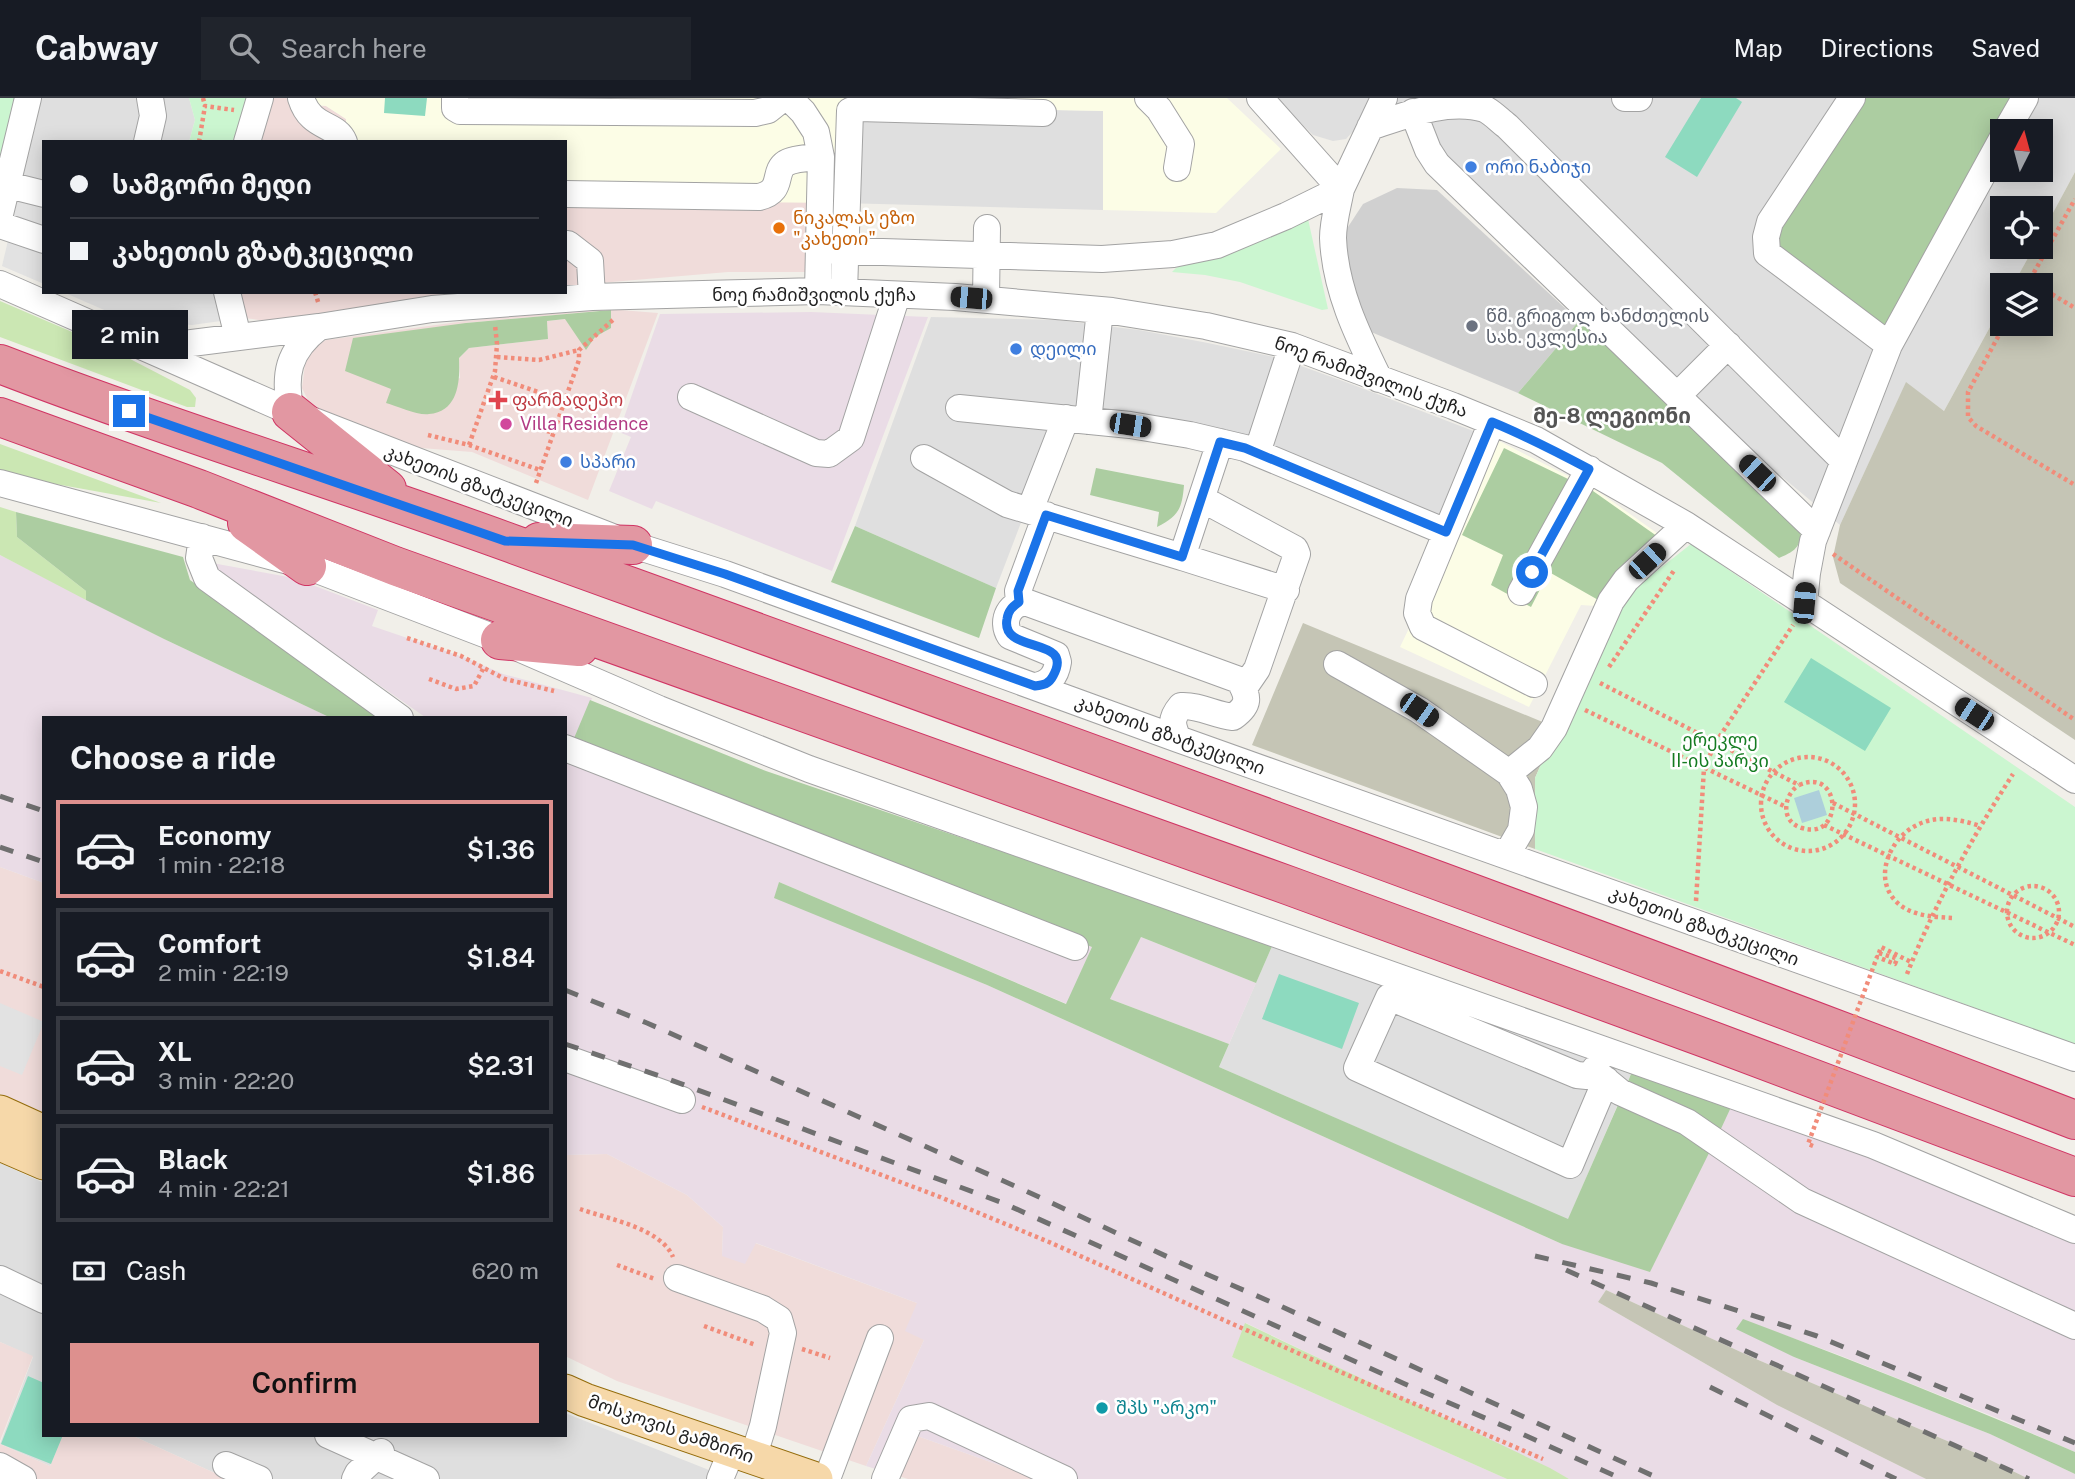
<!DOCTYPE html>
<html lang="en">
<head>
<meta charset="utf-8">
<style>
	:root { --surface:#171b24; --page:#20242c; --text:#f1f3f6; --muted:#9ea1a6; --line:#363941; --accent:#dd908e }
	body { margin:0; font-family:"Public Sans","Noto Sans Georgian",sans-serif; background:var(--page); color:var(--text); height:100vh; display:flex; flex-direction:column; font-size:26px; white-space:nowrap }
	* { box-sizing:border-box; margin:0 }
	p { font-size:23px; color:var(--muted) }
	.icon { flex:none; width:38px; height:38px; fill:none; stroke:currentColor; stroke-width:2; stroke-linecap:round; stroke-linejoin:round }
	.map { position:relative; flex:1; overflow:hidden }
	.drawer { position:absolute; left:42px; top:618px; width:525px; height:721px; display:flex; flex-direction:column; background:var(--surface); border-radius:0px; box-shadow:0 4px 18px #0003 }
	.drawer>* { flex:none }
	.guide { position:absolute; left:42px; top:42px; width:525px; height:154px; border-radius:0px; box-shadow:0 4px 18px #0003; display:grid; align-content:center; height:154px; padding:0 28px; background:var(--surface) }
	.needle { width:46px; rotate:6deg }
	.fabs { position:absolute; left:1990px; top:21px; display:grid; gap:14px }
	.fabs a { display:grid; place-items:center; width:63px; height:63px; border-radius:0px; background:var(--surface); box-shadow:0 4px 18px #0003; font-size:35px }
	.end { position:absolute; width:32px; height:32px; margin:-16px; border:9px solid #1a73e8; background:#fff; box-shadow:0 0 0 4px #fff }
	.from { border-radius:50% }
	.bubble { position:absolute; height:49px; border-radius:0px; background:var(--surface); box-shadow:0 4px 18px #0003; font-size:23px; font-weight:600; line-height:49px; text-align:center }
	.car { position:absolute; width:21px; height:42px; margin:-21px -10px; border-radius:9px; box-shadow:0 0 5px 2px #0007; background:linear-gradient(#222 24%,#8ab4d8 0 40%,#222 0 76%,#8ab4d8 0 86%,#222 0) }
	.guide b { display:flex; align-items:center; gap:24px; height:66px; font-size:26px }
	.guide b+b { border-top:2px solid var(--line) }
	.guide i { width:18px; height:18px; background:var(--text) }
	ul { padding:0; list-style:none }
	li { display:flex; align-items:center; gap:21px; height:98px; margin:0 14px 10px; padding:0 14px; border:4px solid var(--line); border-radius:0px }
	li div { flex:1 }
	li b { display:block; font-size:26px }
	li em { font-style:normal; font-weight:600 }
	li.selected { border-color:var(--accent) }
	li>.icon { width:63px; height:63px; stroke-width:1.5 }
	h2 { padding:0 28px; font-size:32px; line-height:84px }
	.pay { display:flex; align-items:center; gap:18px; height:77px; padding:0 28px; font-size:26px }
	.pay p { margin-inline-start:auto }
	.button { display:flex; gap:14px; margin-top:auto; padding:14px 28px }
	.button a { flex:1; height:80px; border-radius:0px; background:var(--accent); color:#111; font-size:28px; font-weight:600; line-height:80px; text-align:center }
	header { display:flex; align-items:center; gap:42px; box-sizing:border-box; height:98px; padding:0 35px; background:var(--surface); border-bottom:2px solid var(--line) }
	header strong { font-size:33px }
	nav { display:flex; gap:38px; margin-inline-start:auto; font-size:24px }
	.search { width:490px; height:63px; background:var(--page); display:flex; align-items:center; gap:18px; box-sizing:border-box; padding:0 24px; border-radius:0px; color:var(--muted); font-size:26px }
	.map>svg:first-child { display:block }
	.residential { fill:#dfdfdf; fill-rule:evenodd }
	.commercial { fill:#f0dcda; fill-rule:evenodd }
	.industrial { fill:#eadce6 }
	.education { fill:#fcfde6 }
	.religious { fill:#d0d0d0 }
	.construction { fill:#c5c5b5 }
	.grass { fill:#cbe7b3 }
	.forest { fill:#accda1 }
	.park { fill:#cbf6d0 }
	.pitch { fill:#8ddabf }
	.parking { fill:#e2e2e2 }
	.water { fill:#adcfdb }
	.lines { fill:none; stroke-linecap:round; stroke-linejoin:round }
	.minor-casing { stroke:#a3a3a3; stroke-width:28 }
	.major-casing { stroke:#946c0b; stroke-width:35 }
	.highway-casing { stroke:#d03564; stroke-width:40 }
	.path { stroke:#f18c7a; stroke-width:4.5; stroke-dasharray:3.5 3.5; stroke-linecap:butt }
	.minor { stroke:#fff; stroke-width:26 }
	.major { stroke:#f6d8a9; stroke-width:33 }
	.highway { stroke:#e297a2; stroke-width:38 }
	.rail { stroke:#707070; stroke-width:5; stroke-dasharray:14 14; stroke-linecap:butt }
	.path-bridge { stroke:#f18c7a; stroke-width:4.5; stroke-dasharray:3.5 3.5; stroke-linecap:butt }
	.route { stroke:#1a73e8; stroke-width:9 }
	.shop-dot { fill:#3f7fe0; stroke:#fff; stroke-width:2.5 }
	.food-dot { fill:#e8710a; stroke:#fff; stroke-width:2.5 }
	.worship-dot { fill:#6b7280; stroke:#fff; stroke-width:2.5 }
	.health-dot { fill:#e0444e; stroke:#fff; stroke-width:2.5 }
	.hotel-dot { fill:#d1479c; stroke:#fff; stroke-width:2.5 }
	.culture-dot { fill:#0f9aa8; stroke:#fff; stroke-width:2.5 }
	.labels { text-anchor:middle; stroke-width:5; stroke-linejoin:round; paint-order:stroke }
	.shop-label { font-size:18px; fill:#366cbe; stroke:#fff; text-anchor:start }
	.food-label { font-size:18px; fill:#c56008; stroke:#fff; text-anchor:start }
	.street-label { font-size:18px; fill:#222; stroke:#fff }
	.worship-label { font-size:18px; fill:#5b616d; stroke:#fff; text-anchor:start }
	.health-label { font-size:18px; fill:#be3a42; stroke:#fff; text-anchor:start }
	.hotel-label { font-size:18px; fill:#b23c85; stroke:#fff; text-anchor:start }
	.park-label { font-size:18px; fill:#147b21; stroke:#fff }
	.culture-label { font-size:18px; fill:#0d838f; stroke:#fff; text-anchor:start }
	.quarter-label { font-size:21px; font-weight:bold; fill:#555; stroke:#fff }
</style>
</head>
<body>
<header>
<strong>Cabway</strong>
<div class="search"><svg class="icon" aria-label="search" viewBox="0 0 24 24"><circle cx="10" cy="10" r="6"/><path d="M15 15l6 6"/></svg>Search here</div>
<nav><a>Map</a><a>Directions</a><a>Saved</a></nav>
</header>
<div class="map">
<svg width="2075" height="1381" viewBox="0 0 2075 1381">
	<rect width="100%" height="100%" fill="#f1efe9"/>
	<path class="residential" d="M42,0H189L195,22L189,44H44V107L18,100Z
		M1275,0H1369L1357,29L1346,41L1333,43L1313,37Z
		M1397,0H2075V74L2041,137L2040,110H2002V149H2034L2013,187H2002V207L1944,313L1906,285L1840,427L1652,271L1405,29L1396,3ZM2002,33H2040V72H2002Z
		M844,8L1103,13V112L842,105Z
		M931,219L1057,222L1139,232L1208,245L1279,260L1351,286L1476,334L1436,436L1193,343L1058,328L996,490L855,428Z
		M1273,846L1631,976L1568,1122L1219,969Z
		M0,1065L44,1085V1337H63L50,1368L0,1346L33,1259L0,1244Z
		M565,1315L714,1374L711,1381H228L131,1337H565Z"/>
	<path class="commercial" d="M267,0H291V6L326,8L346,21L347,44H256Z
		M565,102L813,103L811,174H728L565,188Z
		M235,194H490L409,202L266,223L245,220Z
		M595,210L658,215L588,402L472,354L421,350L325,316L309,304L302,290L306,259L313,249L326,242L465,223ZM611,212L606,233L595,239L566,221L547,223L548,241L469,250L459,260L460,280L387,305L392,291L466,225Z
		M0,769L44,785V1015L0,996Z
		M607,1056L687,1097L723,1129L722,1157L755,1145L917,1205L924,1242L866,1368L617,1283L565,1258V1057Z
		M0,1244L33,1258L0,1343Z
		M909,1335L1038,1381H908L892,1376Z
		M63,1337H131L228,1381H0V1346L50,1368Z"/>
	<path class="industrial" d="M811,214L928,219L832,473L656,403L652,411L609,393L631,339L619,334L660,216Z
		M0,457L164,541L329,619L44,620V785L0,769Z
		M212,465L294,480L378,512L372,528L466,560L503,576L592,600L572,646L1092,849L1067,906L779,784L775,799L987,887L1562,1146L1732,1007L1876,1059L2075,1146V1354L1997,1320L1839,1257L1743,1222L1794,1259L1990,1336L2075,1376V1381H2029L1980,1357L1756,1261L1606,1192L1598,1204L1777,1307L1926,1381H1569L1246,1225L1232,1259L1507,1381H1038L909,1335L892,1376L866,1368L924,1242L905,1233L917,1205L756,1145L745,1166L722,1158L723,1129L687,1097L607,1056L565,1057V620L425,619L223,478Z
		M1141,839L1256,885L1229,946L1110,901Z"/>
	<path class="education" d="M309,0H1227L1281,51L1216,115L1103,112V13L844,8L842,105L565,102V44H347L346,21L326,8L309,6Z
		M1499,343L1596,392L1664,440L1596,508L1581,507L1529,609L1400,549Z"/>
	<path class="religious" d="M1397,90L1437,92L1579,223L1518,295L1359,229L1345,155L1346,132L1363,106Z"/>
	<path class="construction" d="M2075,74V642L1840,485L1833,459L1840,427L1906,284L1944,313L2002,207V226H2040V187H2013L2034,149H2040L2041,137Z
		M1303,525L1557,630L1535,680V751L1252,647Z
		M1606,1192L1756,1261L1980,1357L2029,1381H1926L1777,1307L1598,1204Z"/>
	<path class="grass" d="M0,203L105,248L190,292L196,300L195,309H187L0,239Z
		M0,346L161,405L50,385L0,372Z
		M0,409L16,414L17,439L86,493V502L0,457Z
		M1245,1225L1550,1370L1569,1381H1507L1232,1259Z"/>
	<path class="forest" d="M1863,0H2017L1888,234L1775,148L1777,132Z
		M611,212V230L595,239L586,252L565,221L547,223L548,241L469,250L459,260C460,283 459,313 429,316C419,318 397,308 386,305L391,291L345,273L353,240L466,225Z
		M1579,223L1801,428C1801,448 1798,452 1779,460L1662,365L1518,295Z
		M1504,350L1593,393L1661,441L1600,503L1549,474L1531,509L1491,487L1503,457L1462,437Z
		M1096,370L1184,387C1182,412 1178,418 1157,429L1159,414L1090,397Z
		M16,414L183,459L190,482L384,619H329L164,541L86,502V493L17,439Z
		M855,428L996,490L979,540L831,484Z
		M590,602L766,673L1273,846L1256,885L1141,839L1110,901L1229,946L1219,969L1568,1121L1621,1000L1711,1051L1650,1174L1562,1146L987,887L774,800L779,784L1066,906L1092,849L572,645Z
		M1610,963L1732,1007L1719,1035L1625,991L1631,976L1601,965Z
		M1743,1221C1855,1263 1965,1307 2075,1354V1376L1990,1336L1794,1259L1736,1231Z"/>
	<path class="park" d="M0,0H19L0,85Z
		M189,0H251L236,44H189L195,22Z
		M1308,121L1328,211L1322,212L1240,184L1205,177L1172,174L1176,170Z
		M1691,446L2075,709V946L1535,751V680L1610,510Z"/>
	<path class="pitch" d="M385,0H427L425,18L384,15Z
		M1701,0H1736L1742,4L1697,79L1665,59Z
		M1811,560L1891,610L1865,653L1784,604Z
		M1279,876L1359,905L1342,951L1262,921Z
		M28,1278L44,1285V1337H63L51,1366L1,1346Z"/>
	<path class="parking" d="M18,100L44,107V186L2,168Z
		M63,194H218L221,223L192,227L152,225L111,215Z
		M0,905L44,924L22,977L0,968Z"/>
	<path class="water" d="M1819,692L1827,717L1802,725L1794,700Z"/>
	<g class="lines">
		<defs>
			<path id="minor" d="M301,0C311,32 336,24 344,44
				M455,0V10L460,13L755,15L768,12L783,0
				M789,0L803,14L816,34L821,59L818,193
				M1148,0L1159,11L1181,46L1177,70
				M1260,0L1341,91C1338,107 1333,124 1333,140C1335,191 1357,236 1379,281
				M1625,0H1639
				M1852,0L1770,124L1766,139L1767,155L1889,247
				M1413,14L1428,52L1437,66L1817,433
				M1370,29C1406,17 1448,0 1485,11C1493,15 1500,23 1507,28L1844,363
				M2006,33L2025,0
				M147,44L153,18L150,0
				M247,44L260,0
				M8,87L44,96
				M565,96L759,99C785,93 772,74 786,65C795,60 811,60 821,59
				M0,116L28,0
				M0,127L44,142
				M565,146H568L590,163L592,199
				M819,152L1102,161L1173,156L1217,147L1286,118L1341,91L1384,0
				M0,186L291,314L633,447L725,476L1178,641L2075,960
				M227,194L238,239
				M844,194L850,13L858,10L1043,15
				M986,201L987,130
				M152,250L319,229L432,211L592,199L703,196L818,193L955,199L1112,213L1206,228L1292,248L1453,308L1536,342L1686,427L2075,682
				M1677,298L1728,247
				M691,299L816,355L829,356L851,340L897,197
				M959,310L1130,327L1190,337L1245,350L1446,434
				M291,314C283,277 288,253 319,229
				M1088,323L1100,212
				M1492,324L1419,501L1417,515L1423,529L1534,586
				M1257,355L1292,248
				M924,360L1007,406L1182,459L1220,344
				M0,385L307,468L500,542L659,611L809,671L1873,1047L2075,1132
				M1202,401L1295,451L1297,456L1257,571L1244,590
				M1030,412L1066,320
				M202,439L199,460L207,480L400,620
				M1182,459L1286,492
				M1521,494L1589,371
				M1019,504L1018,493L1046,417
				M1804,505L1807,475L1813,443L1889,247L2002,41
				M1337,566L1419,612L1509,675L1519,691L1524,709L1521,732L1510,751L1501,755
				M1035,588C1049,586 1056,578 1058,564L1056,557L1010,538C1000,523 1010,503 1028,505L1239,582C1249,599 1250,607 1233,619C1215,617 1199,607 1181,608C1170,621 1172,627 1178,641
				M565,650L1075,849
				M1509,675L1540,650L1554,630L1611,503L1626,482L1686,427
				M565,960L682,1002
				M1595,971L1597,975L1620,994L1687,1024L1802,1103L2075,1228
				M1597,975L1587,978L1577,977L1389,899L1357,970L1570,1067L1606,982
				M677,1180L763,1211L779,1221L783,1235L763,1328L753,1360
				M0,1181L44,1202
				M328,1337L426,1381
				M226,1367L259,1381
				M0,1368L23,1381
				M355,1381L358,1375L381,1354
				M720,1381L732,1352
				M827,1381L880,1240
				M885,1381L911,1321L929,1318L1064,1381"/>
			<path id="major" d="M0,1014L44,1034
				M0,1046L44,1065
				M565,1293L585,1302L816,1381"/>
			<path id="highway" d="M0,266C169,331 343,384 513,446C1035,635 1557,823 2075,1022
				M291,314L387,391
				M0,319L199,391L395,468L1290,788L1713,943L2075,1079
				M247,425L307,468
				M539,444L633,447
				M500,542L579,549"/>
		</defs>
		<use href="#minor" class="minor-casing"/>
		<use href="#major" class="major-casing"/>
		<use href="#highway" class="highway-casing"/>
		<path class="path" d="M203,0L205,8
			M199,44L205,8L234,12
			M2029,183L2037,187
			M2027,187L2075,101
			M2040,189L2075,210
			M315,194L319,207
			M2005,226L1968,294V319L1976,328L2075,387
			M497,259L539,262L579,252
			M494,279L565,303
			M547,333L554,335
			M428,337L469,347L540,372
			M469,347L495,273L497,246L495,227
			M536,385L579,262V252L614,221
			M1833,456L2075,622
			M407,540L461,558L505,581L554,593
			M1609,569L1675,471
			M429,581L456,591L474,588L483,571
			M1600,585L1799,687C1842,668 1844,743 1802,730C1780,724 1783,697 1799,687
			M1585,612L1786,709
			M1761 706a47 47 0 1 1 94 0a47 47 0 1 1-94 0Z
			M1833,705L2075,829
			M1824,727L2075,847
			M2007 814a26 26 0 1 1 52 0a26 26 0 1 1-52 0Z
			M1696,803L1704,670L1716,644L1793,527
			M1952,820C1935,819 1914,818 1900,807C1871,784 1888,741 1917,727C1936,717 1959,721 1980,728
			M1879,855L1881,849L1911,864
			M1879,855L1895,860
			M0,873L44,889
			M1907,876C1935,805 1972,740 2013,676
			M702,1009L940,1099L1049,1144L1338,1273L1543,1361
			M580,1111C608,1121 661,1130 673,1159
			M617,1167L655,1181
			M704,1228L756,1247
			M802,1251L830,1260"/>
		<use href="#minor" class="minor"/>
		<use href="#major" class="major"/>
		<use href="#highway" class="highway"/>
		<path class="rail" d="M0,698L44,713
			M0,749L44,764
			M565,892L647,925L1026,1093L1183,1166L1278,1207L1660,1381
			M565,946L660,978L1003,1105L1405,1286L1520,1335L1622,1381
			M1535,1158L1651,1185L1817,1238L2075,1345
			M1566,1172L2029,1381
			M1710,1289L1896,1381"/>
		<path class="path-bridge" d="M1813,1048L1808,1046L1877,859L1895,866L1897,861L1895,860"/>
	</g>
	<g class="lines">
		<path class="route" d="M129,313L505,443L633,447L725,476L1035,588C1044,587 1049,586 1053,578C1076,537 1000,557 1007,521C1008,513 1012,509 1019,504L1018,493L1046,417L1182,459L1220,344L1245,350L1446,434L1492,324C1526,338 1557,354 1589,371L1532,474"/>
	</g>
	<g class="shop-dot">
		<circle cx="1471" cy="69" r="7"/>
		<circle cx="1016" cy="251" r="7"/>
		<circle cx="566" cy="364" r="7"/>
	</g>
	<circle class="food-dot" cx="779" cy="130" r="7"/>
	<circle class="worship-dot" cx="1472" cy="228" r="7"/>
	<path class="health-dot" d="M494.5 291.5h7v7h7v7h-7v7h-7v-7h-7v-7h7z"/>
	<circle class="hotel-dot" cx="506" cy="326" r="7"/>
	<circle class="culture-dot" cx="1102" cy="1310" r="7"/>
	<g class="labels">
		<g class="shop-label">
			<text x="1485" y="75">ორი ნაბიჯი</text>
			<text x="1030" y="257">დეილი</text>
			<text x="580" y="370">სპარი</text>
		</g>
		<g class="food-label">
			<text x="793" y="126">ნიკალას ეზო<tspan x="793" dy="21">"კახეთი"</tspan></text>
		</g>
		<g class="street-label">
			<text x="814" y="203">ნოე რამიშვილის ქუჩა</text>
			<text transform="translate(1371 279) rotate(20)" y="6">ნოე რამიშვილის ქუჩა</text>
			<text transform="translate(479 388) rotate(21)" y="6">კახეთის გზატკეცილი</text>
			<text transform="translate(1170 637) rotate(20)" y="6">კახეთის გზატკეცილი</text>
			<text transform="translate(1704 828) rotate(20)" y="6">კახეთის გზატკეცილი</text>
			<text transform="translate(671 1331) rotate(19)" y="6">მოსკოვის გამზირი</text>
		</g>
		<g class="worship-label">
			<text x="1486" y="224">წმ. გრიგოლ ხანძთელის<tspan x="1486" dy="21">სახ. ეკლესია</tspan></text>
		</g>
		<g class="health-label">
			<text x="512" y="308">ფარმადეპო</text>
		</g>
		<g class="hotel-label">
			<text x="520" y="332">Villa Residence</text>
		</g>
		<g class="park-label">
			<text x="1720" y="648">ერეკლე<tspan x="1720" dy="21">II-ის პარკი</tspan></text>
		</g>
		<g class="culture-label">
			<text x="1116" y="1316">შპს "არკო"</text>
		</g>
		<g class="quarter-label">
			<text x="1612" y="325">მე-8 ლეგიონი</text>
		</g>
	</g>
</svg>
<div class="fabs">
<a><svg class="needle" viewBox="-14 -14 28 28"><path d="M0-13l5 13h-10z" fill="#e53935"/><path d="M0 13l5-13h-10z" fill="#9ea1a6"/></svg></a>
<a><svg class="icon" aria-label="locate" viewBox="0 0 24 24"><circle cx="12" cy="12" r="6"/><path d="M12 2v4M12 18v4M2 12h4M18 12h4"/></svg></a>
<a><svg class="icon" aria-label="layers" viewBox="0 0 24 24"><path d="M12 4l9 5-9 5-9-5zM3 14l9 5 9-5"/></svg></a>
</div>
<i class="end from" style="left:1532px;top:474px"></i>
<i class="end" style="left:129px;top:313px"></i>
<div class="bubble" style="left:72px;top:212px;width:116px">2 min</div>
<i class="car" style="left:971px;top:200px;rotate:275deg"></i>
<i class="car" style="left:1130px;top:327px;rotate:99deg"></i>
<i class="car" style="left:1757px;top:375px;rotate:314deg"></i>
<i class="car" style="left:1647px;top:463px;rotate:47deg"></i>
<i class="car" style="left:1804px;top:505px;rotate:5deg"></i>
<i class="car" style="left:1419px;top:612px;rotate:125deg"></i>
<i class="car" style="left:1974px;top:616px;rotate:303deg"></i>
<div class="guide">
<b><i class="from"></i>სამგორი მედი</b>
<b><i></i>კახეთის გზატკეცილი</b>
</div>
<section class="drawer">
<h2>Choose a ride</h2>
<ul>
<li class="selected"><svg class="icon" aria-label="car" viewBox="0 0 24 24"><path d="M5 17H2v-5l4-1 3-4h7l3 4 3 1v5h-3M9 17h6M6 11h13"/><circle cx="7" cy="17" r="2"/><circle cx="17" cy="17" r="2"/></svg><div><b>Economy</b><p>1 min · 22:18</p></div><em>$1.36</em></li>
<li><svg class="icon" aria-label="car" viewBox="0 0 24 24"><path d="M5 17H2v-5l4-1 3-4h7l3 4 3 1v5h-3M9 17h6M6 11h13"/><circle cx="7" cy="17" r="2"/><circle cx="17" cy="17" r="2"/></svg><div><b>Comfort</b><p>2 min · 22:19</p></div><em>$1.84</em></li>
<li><svg class="icon" aria-label="car" viewBox="0 0 24 24"><path d="M5 17H2v-5l4-1 3-4h7l3 4 3 1v5h-3M9 17h6M6 11h13"/><circle cx="7" cy="17" r="2"/><circle cx="17" cy="17" r="2"/></svg><div><b>XL</b><p>3 min · 22:20</p></div><em>$2.31</em></li>
<li><svg class="icon" aria-label="car" viewBox="0 0 24 24"><path d="M5 17H2v-5l4-1 3-4h7l3 4 3 1v5h-3M9 17h6M6 11h13"/><circle cx="7" cy="17" r="2"/><circle cx="17" cy="17" r="2"/></svg><div><b>Black</b><p>4 min · 22:21</p></div><em>$1.86</em></li>
</ul>
<div class="pay"><svg class="icon" aria-label="cash" viewBox="0 0 24 24"><path d="M3 7h18v10H3z"/><circle cx="12" cy="12" r="2"/></svg>Cash<p>620 m</p></div>
<div class="button"><a>Confirm</a></div>
</section>
</div>
</body>
</html>
